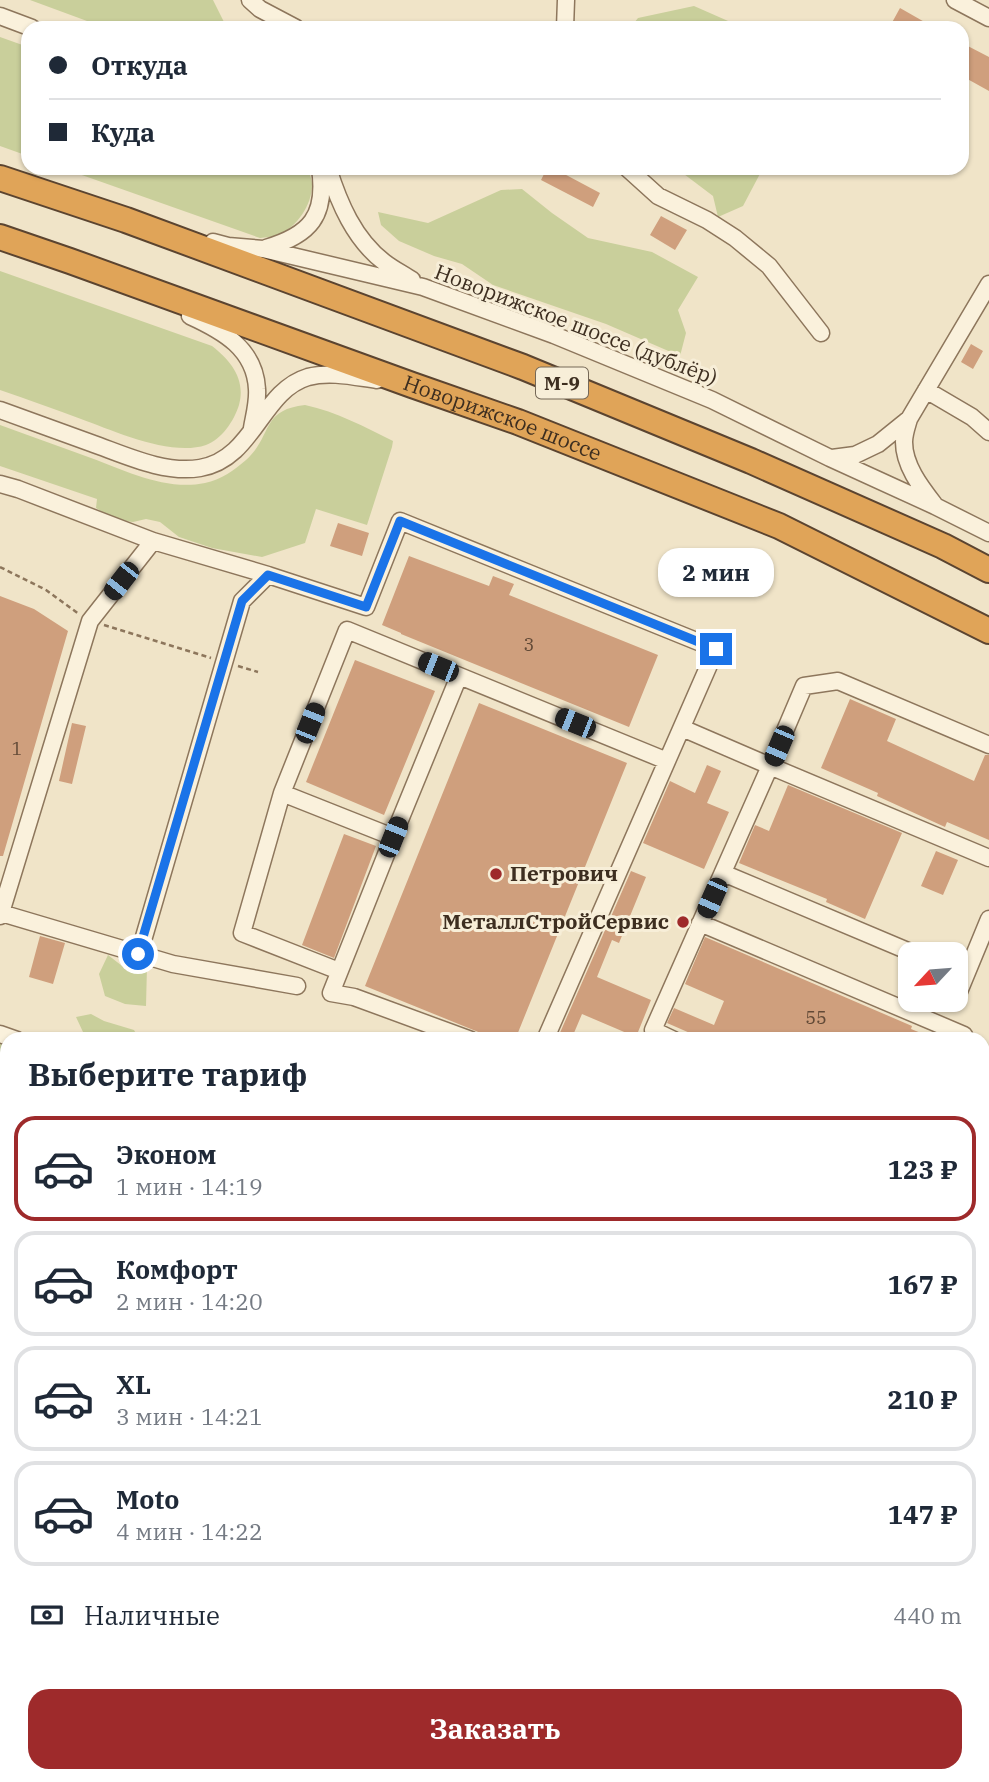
<!DOCTYPE html>
<html lang="ru">
<head>
<meta charset="utf-8">
<style>
	:root { --surface:#fff; --page:#f6f6f7; --text:#1f2937; --muted:#747a83; --line:#e0e1e3; --accent:#9e2a2b }
	body { margin:0; font-family:"IBM Plex Serif",serif; background:var(--page); color:var(--text); height:100vh; display:flex; flex-direction:column; font-size:26px; white-space:nowrap }
	* { box-sizing:border-box; margin:0 }
	p { font-size:23px; color:var(--muted) }
	.icon { flex:none; width:38px; height:38px; fill:none; stroke:currentColor; stroke-width:2; stroke-linecap:round; stroke-linejoin:round }
	.map { position:relative; flex:1; overflow:hidden }
	.sheet { position:absolute; left:0px; top:1032px; width:990px; height:751px; display:flex; flex-direction:column; background:var(--surface); border-radius:21px 21px 0 0; box-shadow:0 2px 5px #0004 }
	.sheet>* { flex:none }
	.guide { position:absolute; left:21px; top:21px; width:948px; height:154px; border-radius:21px; box-shadow:0 2px 5px #0004; display:grid; align-content:center; height:154px; padding:0 28px; background:var(--surface) }
	.needle { width:46px; rotate:244deg }
	.buttons { position:absolute; left:898px; top:942px; display:grid; gap:14px }
	.buttons a { display:grid; place-items:center; width:70px; height:70px; border-radius:14px; background:var(--surface); box-shadow:0 2px 5px #0004; font-size:35px }
	.end { position:absolute; width:32px; height:32px; margin:-16px; border:9px solid #1a73e8; background:#fff; box-shadow:0 0 0 4px #fff }
	.from { border-radius:50% }
	.bubble { position:absolute; height:49px; border-radius:21px; background:var(--surface); box-shadow:0 2px 5px #0004; font-size:23px; font-weight:800; line-height:49px; text-align:center }
	.car { position:absolute; width:21px; height:42px; margin:-21px -10px; border-radius:9px; box-shadow:0 0 5px 2px #0007; background:linear-gradient(#222 24%,#8ab4d8 0 40%,#222 0 76%,#8ab4d8 0 86%,#222 0) }
	.guide b { display:flex; align-items:center; gap:24px; height:66px; font-size:26px }
	.guide b+b { border-top:2px solid var(--line) }
	.guide i { width:18px; height:18px; background:var(--text) }
	ul { padding:0; list-style:none }
	li { display:flex; align-items:center; gap:21px; height:105px; margin:0 14px 10px; padding:0 14px; border:4px solid var(--line); border-radius:21px }
	li div { flex:1 }
	li b { display:block; font-size:26px }
	li em { font-style:normal; font-weight:800 }
	li.on { border-color:var(--accent) }
	li>.icon { width:63px; height:63px; stroke-width:1.5 }
	h2 { padding:0 28px; font-size:32px; line-height:84px }
	.pay { display:flex; align-items:center; gap:18px; height:77px; padding:0 28px; font-size:26px }
	.pay p { margin-inline-start:auto }
	.button { display:flex; gap:14px; margin-top:auto; padding:14px 28px }
	.button a { flex:1; height:80px; border-radius:21px; background:var(--accent); color:#fff; font-size:28px; font-weight:800; line-height:80px; text-align:center }
	.map>svg:first-child { display:block }
	.green { fill:#c9cf9b }
	.building { fill:#cf9f7d }
	.lines { fill:none; stroke-linecap:round; stroke-linejoin:round }
	.minor-casing { stroke:#8d765c; stroke-width:19 }
	.highway-casing { stroke:#5b4430; stroke-width:28 }
	.path { stroke:#8d765c; stroke-width:2.5; stroke-dasharray:5 3.5; stroke-linecap:butt }
	.minor { stroke:#faf1dc; stroke-width:16 }
	.highway { stroke:#e0a458; stroke-width:24 }
	.route { stroke:#1a73e8; stroke-width:9 }
	.poi-dot { fill:#9e2a2b; stroke:#f7eed8; stroke-width:2.5 }
	.labels { text-anchor:middle; stroke-width:6; stroke-linejoin:round; paint-order:stroke }
	.number-label { font-size:18px; fill:#624a37 }
	.shield { fill:#f7eed8; stroke:#756857; stroke-width:2 }
	.shield-label { font-size:19px; font-weight:bold; fill:#3d2e20 }
	.street-label { font-size:21px; fill:#3d2e20; stroke:#f7eed8 }
	.poi-label { font-size:21px; font-weight:bold; fill:#3d2e20; stroke:#f7eed8; text-anchor:start }
</style>
</head>
<body>
<div class="map">
<svg width="989" height="1782" viewBox="0 0 989 1782">
	<rect width="100%" height="100%" fill="#f0e4c8"/>
	<path class="green" d="M30,0H213L227,28H106Z
		M694,6L744,28H630L638,18Z
		M0,37L28,47V156L0,146Z
		M62,168H308C309,173 312,179 312,185C312,205 297,227 278,235C272,237 266,237 260,238Z
		M676,168H763L743,206L718,217L713,196Z
		M522,189L552,213L588,238L652,252L698,277L678,310L686,333L680,356L606,324L493,285L462,264L434,256L399,241L381,225L378,212L428,223L501,190Z
		M0,271L212,346C231,361 246,379 239,405C234,421 222,439 206,445C171,457 114,431 81,419C54,409 27,399 0,390Z
		M305,405C337,412 365,427 393,441L392,447L367,525L316,509L305,543L262,557L212,548L179,537L160,522L146,519L133,522L115,520L96,508L97,499L0,466V425C30,436 61,447 91,458C126,471 166,491 205,483C221,480 234,470 246,460C273,436 260,410 305,405Z
		M108,955L126,969L147,966L146,1006L125,1004L105,996L99,974Z
		M91,1014L104,1021L134,1030L139,1039H90L83,1032L76,1017Z
		M0,1031L7,1040V1097L0,1096Z
		M989,1388V1782H746L750,1776H984V1391Z
		M142,1776H255L252,1782H149Z"/>
	<path class="building" d="M900,8L935,28H889Z
		M962,43L989,57V91L962,76Z
		M547,168H553L600,193L593,207L541,180Z
		M661,216L687,230L675,250L650,235Z
		M971,344L983,351L973,369L961,362Z
		M338,523L369,533L362,556L330,546Z
		M409,556L489,586L493,576L514,584L509,595L658,655L629,727L401,634V633L382,625Z
		M0,596L34,609L68,631L3,856H0Z
		M355,660L435,691L384,815L306,782Z
		M850,699L896,719L887,741L974,781L985,755H989V840L947,822L945,827L877,796L878,793L821,768Z
		M479,703L627,763L515,1040H498L365,986Z
		M72,723L86,726L72,784L59,781Z
		M707,765L721,771L707,803L729,812L704,869L643,843L670,781L695,793Z
		M788,785L902,833L865,919L826,902L827,899L739,863L755,825L769,831Z
		M344,834L376,846L334,958L302,945Z
		M936,851L958,860L943,895L921,886Z
		M631,871L646,877L619,943L612,940L597,977L651,1000L636,1037L582,1014L571,1040L559,1035Z
		M40,936L65,943L53,984L29,977Z
		M705,937L912,1026L911,1029L936,1039L706,1040L667,1023L674,1008L714,1025L724,1001L685,984Z"/>
	<g class="lines">
		<defs>
			<path id="minor" d="M250,0L260,9L296,28
				M955,0L989,18
				M0,16L32,28
				M565,28L566,0
				M328,168C339,203 354,239 384,262C393,269 403,274 412,280
				M627,168L658,196L707,220L735,238L769,266L821,333
				M213,242L228,246L263,249L423,287L554,335L712,400L830,458L935,506L989,533
				M266,248C310,235 327,216 320,168
				M190,316C223,331 255,349 257,389C258,402 254,416 252,428
				M926,390L972,417L989,432
				M0,410C30,421 61,432 91,443C125,455 164,474 200,468C254,459 261,391 308,377C330,371 355,377 377,380
				M832,458L855,455L878,444L909,419
				M0,484L18,489L153,541L90,621L0,916
				M934,504C920,486 904,465 904,442C904,434 907,426 909,419L989,284
				M153,541L268,575L366,607L400,521L716,649L545,1040
				M459,676L393,837L282,793L347,630L667,761
				M989,745L838,681L804,686L770,766L989,858
				M282,793L242,933L339,971
				M393,837L331,993L354,997L471,1040
				M723,873L915,954
				M1,913L173,964L297,986
				M700,923L964,1035L962,1040
				M139,954L242,601L268,575
				M956,999L989,919
				M0,1034L17,1040
				M674,1040L653,1030L770,766L682,728
				M984,1172L989,1175
				M0,1213L7,1186
				M984,1274L989,1273
				M455,1776L466,1782
				M352,1782L355,1776
				M647,1782L651,1776"/>
			<g id="highway">
				<path d="M0,178L126,220L523,367L751,461L943,546L989,570"/>
				<path id="s1" d="M0,237L70,261L412,385L518,422L779,526L989,631"/>
			</g>
		</defs>
		<use href="#minor" class="minor-casing"/>
		<use href="#highway" class="highway-casing"/>
		<path class="path" d="M0,567L46,590L79,614
			M104,625L211,658
			M238,666L258,672
			M984,1673L989,1676"/>
		<use href="#minor" class="minor"/>
		<use href="#highway" class="highway"/>
	</g>
	<g class="lines">
		<path class="route" d="M138,954L242,601L268,575L366,607L400,521L716,649"/>
	</g>
	<g class="poi-dot">
		<circle cx="496" cy="874" r="7"/>
		<circle cx="683" cy="922" r="7"/>
	</g>
	<g class="labels">
		<g class="number-label">
			<text x="529" y="651">3</text>
			<text x="17" y="755">1</text>
			<text x="816" y="1024">55</text>
		</g>
		<rect class="shield" x="536" y="367.5" width="52" height="31" rx="5"/>
		<g class="shield-label">
			<text x="562" y="390">М-9</text>
		</g>
		<g class="street-label">
			<text transform="translate(576 325) rotate(21)" y="7">Новорижское шоссе (дублёр)</text>
			<text dy="7" stroke="none"><textPath href="#s1" startOffset="534">Новорижское шоссе</textPath></text>
		</g>
		<g class="poi-label">
			<text x="510" y="881">Петрович</text>
			<text x="669" y="929" text-anchor="end">МеталлСтройСервис</text>
		</g>
	</g>
</svg>
<div class="buttons">
<a><svg class="needle" viewBox="-14 -14 28 28"><path d="M0-13l5 13h-10z" fill="#e53935"/><path d="M0 13l5-13h-10z" fill="#747a83"/></svg></a>
</div>
<i class="end from" style="left:138px;top:954px"></i>
<i class="end" style="left:716px;top:649px"></i>
<div class="bubble" style="left:658px;top:548px;width:116px">2 мин</div>
<i class="car" style="left:121px;top:581px;rotate:218deg"></i>
<i class="car" style="left:438px;top:667px;rotate:292deg"></i>
<i class="car" style="left:310px;top:723px;rotate:22deg"></i>
<i class="car" style="left:575px;top:723px;rotate:292deg"></i>
<i class="car" style="left:779px;top:746px;rotate:203deg"></i>
<i class="car" style="left:393px;top:837px;rotate:22deg"></i>
<i class="car" style="left:712px;top:898px;rotate:204deg"></i>
<div class="guide">
<b><i class="from"></i>Откуда</b>
<b><i></i>Куда</b>
</div>
<section class="sheet">
<h2>Выберите тариф</h2>
<ul>
<li class="on"><svg class="icon" aria-label="car" viewBox="0 0 24 24"><path d="M5 17H2v-5l4-1 3-4h7l3 4 3 1v5h-3M9 17h6M6 11h13"/><circle cx="7" cy="17" r="2"/><circle cx="17" cy="17" r="2"/></svg><div><b>Эконом</b><p>1 мин · 14:19</p></div><em>123 ₽</em></li>
<li><svg class="icon" aria-label="car" viewBox="0 0 24 24"><path d="M5 17H2v-5l4-1 3-4h7l3 4 3 1v5h-3M9 17h6M6 11h13"/><circle cx="7" cy="17" r="2"/><circle cx="17" cy="17" r="2"/></svg><div><b>Комфорт</b><p>2 мин · 14:20</p></div><em>167 ₽</em></li>
<li><svg class="icon" aria-label="car" viewBox="0 0 24 24"><path d="M5 17H2v-5l4-1 3-4h7l3 4 3 1v5h-3M9 17h6M6 11h13"/><circle cx="7" cy="17" r="2"/><circle cx="17" cy="17" r="2"/></svg><div><b>XL</b><p>3 мин · 14:21</p></div><em>210 ₽</em></li>
<li><svg class="icon" aria-label="car" viewBox="0 0 24 24"><path d="M5 17H2v-5l4-1 3-4h7l3 4 3 1v5h-3M9 17h6M6 11h13"/><circle cx="7" cy="17" r="2"/><circle cx="17" cy="17" r="2"/></svg><div><b>Moto</b><p>4 мин · 14:22</p></div><em>147 ₽</em></li>
</ul>
<div class="pay"><svg class="icon" aria-label="cash" viewBox="0 0 24 24"><path d="M3 7h18v10H3z"/><circle cx="12" cy="12" r="2"/></svg>Наличные<p>440 m</p></div>
<div class="button"><a>Заказать</a></div>
</section>
</div>
</body>
</html>
